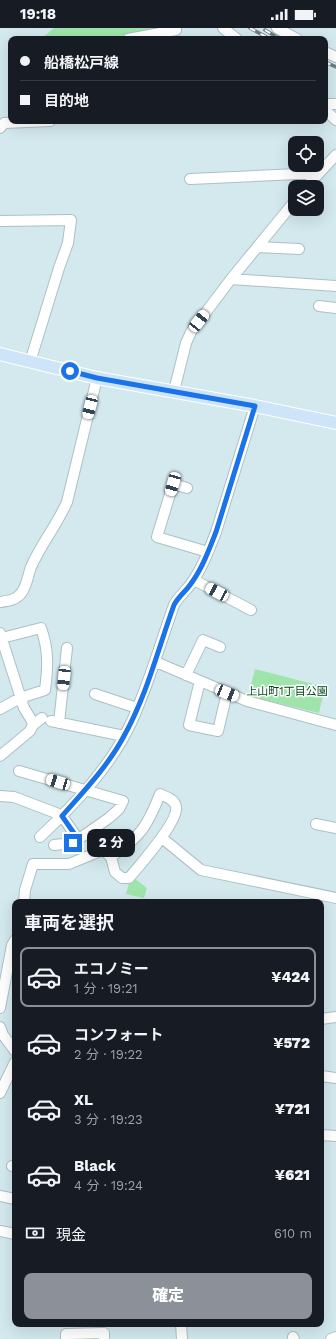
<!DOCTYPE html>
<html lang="ja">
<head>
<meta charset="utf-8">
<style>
	:root { --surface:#171b24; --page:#242831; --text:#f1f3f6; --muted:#9ea1a6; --line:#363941; --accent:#8c9099 }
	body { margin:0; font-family:"Work Sans","Noto Sans JP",sans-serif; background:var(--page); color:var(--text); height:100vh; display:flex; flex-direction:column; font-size:15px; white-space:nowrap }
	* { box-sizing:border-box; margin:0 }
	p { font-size:13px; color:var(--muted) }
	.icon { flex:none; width:22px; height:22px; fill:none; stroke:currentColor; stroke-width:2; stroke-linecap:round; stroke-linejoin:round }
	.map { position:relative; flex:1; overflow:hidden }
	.details { position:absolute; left:12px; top:871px; width:312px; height:428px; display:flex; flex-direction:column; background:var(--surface); border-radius:8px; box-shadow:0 4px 16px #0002 }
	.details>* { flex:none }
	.guide { position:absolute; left:8px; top:8px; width:320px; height:88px; border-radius:8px; box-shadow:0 4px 16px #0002; display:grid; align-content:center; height:88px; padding:0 12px; background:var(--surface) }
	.fabs { position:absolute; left:288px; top:108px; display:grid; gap:8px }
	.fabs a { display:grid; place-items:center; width:36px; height:36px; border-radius:8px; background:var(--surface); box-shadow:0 4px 16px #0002; font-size:20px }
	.end { position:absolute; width:18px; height:18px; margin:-9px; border:5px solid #1a73e8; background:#fff; box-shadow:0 0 0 2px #fff }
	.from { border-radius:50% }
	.bubble { position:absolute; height:28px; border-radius:8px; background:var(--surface); box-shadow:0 4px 16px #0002; font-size:13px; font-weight:800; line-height:28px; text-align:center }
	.car { position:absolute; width:12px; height:24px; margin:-12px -6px; border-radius:5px; box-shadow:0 0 3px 1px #0007; background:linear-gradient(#fff 24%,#345 0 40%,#fff 0 76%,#345 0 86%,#fff 0) }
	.guide b { display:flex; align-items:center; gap:14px; height:38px; font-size:15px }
	.guide b+b { border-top:1px solid var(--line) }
	.guide i { width:10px; height:10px; background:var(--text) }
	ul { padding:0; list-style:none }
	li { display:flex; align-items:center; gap:12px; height:60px; margin:0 8px 6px; padding:0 4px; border:2px solid transparent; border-radius:8px }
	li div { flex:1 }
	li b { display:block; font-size:15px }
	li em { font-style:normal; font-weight:800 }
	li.active { border-color:var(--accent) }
	li>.icon { width:36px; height:36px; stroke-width:1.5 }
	h2 { padding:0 12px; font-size:18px; line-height:48px }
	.pay { display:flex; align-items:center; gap:10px; height:44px; padding:0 12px; font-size:15px }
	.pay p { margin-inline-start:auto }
	.cta { display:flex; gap:8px; margin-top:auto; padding:8px 12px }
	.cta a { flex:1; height:46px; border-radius:8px; background:var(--accent); color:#fff; font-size:16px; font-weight:800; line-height:46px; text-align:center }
	.status { display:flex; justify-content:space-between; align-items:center; height:28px; padding:0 20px; background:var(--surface); direction:ltr }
	.status svg { height:11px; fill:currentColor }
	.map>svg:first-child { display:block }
	.green { fill:#9fe5ab }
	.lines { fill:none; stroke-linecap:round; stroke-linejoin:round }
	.minor-casing { stroke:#abc0c5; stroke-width:12 }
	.major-casing { stroke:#fff; stroke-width:14 }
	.minor { stroke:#fff; stroke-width:10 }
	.major { stroke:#cee5f9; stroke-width:12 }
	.rail-casing { stroke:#6e7c7f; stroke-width:3.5 }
	.rail { stroke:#fff; stroke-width:2; stroke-dasharray:6; stroke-linecap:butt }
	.route { stroke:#1a73e8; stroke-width:5 }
	.labels { text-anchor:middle; stroke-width:3; stroke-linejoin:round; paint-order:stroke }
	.park-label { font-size:11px; fill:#03461b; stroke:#fff }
</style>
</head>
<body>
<div class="status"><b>19:18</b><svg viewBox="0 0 49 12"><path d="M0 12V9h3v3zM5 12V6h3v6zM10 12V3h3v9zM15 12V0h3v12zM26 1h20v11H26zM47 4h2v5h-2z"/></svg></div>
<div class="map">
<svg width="336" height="1311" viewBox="0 0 336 1311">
	<rect width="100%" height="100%" fill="#d3e9ee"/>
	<path class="green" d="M54,0H170L116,11H41Z
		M255,641L325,659L319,685L248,668Z
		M134,850L147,860L144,870L126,866L129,855Z"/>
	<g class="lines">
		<defs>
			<path id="minor" d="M223,0L237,11
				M277,0L297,11
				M128,11L176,2V0
				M325,24L336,29
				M325,76H336
				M325,82L336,92
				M0,100L4,95L50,93
				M190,151L319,145
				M306,159L336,127
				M0,193L71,192L68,215L59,240L30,334
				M257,219L299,221
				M231,251L336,258
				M319,278L336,280
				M174,363L186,315L191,304L231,251L295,173
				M187,460L173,456L157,509L208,524
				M194,552L251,582
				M0,574C8,573 17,572 22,564C27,557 28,547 31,539C41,516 57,497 67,474L97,350
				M156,634L247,673L336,697
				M186,647L203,612L220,619
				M200,653L189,697L218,703L227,665
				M95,666L137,680
				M0,681L20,670L45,662C48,639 49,623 41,600L2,610
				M51,693L124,708
				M59,695L67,620
				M33,697L42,690
				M0,728L30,703L33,697L32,693L24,680L0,605
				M19,743L123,773L119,781L109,790L73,815L54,817
				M160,766C166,769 175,771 176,779C179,793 139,838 129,850H122L115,844L111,829C141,808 147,799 160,766Z
				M0,768L14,769L56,785L62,788L78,811
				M316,796L336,800
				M40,809C75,776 111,738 131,695C149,656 160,616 174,577C178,569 185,564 190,557C202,541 209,522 216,504L255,378
				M162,810L201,842L336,870
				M24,874L25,862L33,836H69L103,822L111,829
				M0,980L12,917L15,912
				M321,991L336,989
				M0,999L3,1007L15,1023
				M321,1048L336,1050
				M0,1065L15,1034
				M321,1107L336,1108
				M12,1138L15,1139
				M0,1168L15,1171
				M0,1203L15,1206
				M181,1296L182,1311
				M293,1309L294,1311
				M66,1311V1306L104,1305V1311
				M331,1311L336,1309"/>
			<path id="major" d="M0,326L97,350L255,378L336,395"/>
		</defs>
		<use href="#minor" class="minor-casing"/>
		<use href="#major" class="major-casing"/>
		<use href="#minor" class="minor"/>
		<use href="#major" class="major"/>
		<defs>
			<path id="rail" d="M250,0L270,11
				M265,2L280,11
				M325,34L336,39"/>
		</defs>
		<use href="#rail" class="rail-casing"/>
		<use href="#rail" class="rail"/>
	</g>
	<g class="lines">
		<path class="route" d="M70,343L97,350L255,378L216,504C209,522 202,541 190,557C185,564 178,569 174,577C158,621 147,667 124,708C108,738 84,763 62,788L78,811L73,815"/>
	</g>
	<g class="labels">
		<g class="park-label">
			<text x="287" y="667">上山町1丁目公園</text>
		</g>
	</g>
</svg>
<div class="fabs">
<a><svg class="icon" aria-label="locate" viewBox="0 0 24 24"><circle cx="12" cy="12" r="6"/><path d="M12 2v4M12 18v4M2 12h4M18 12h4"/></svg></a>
<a><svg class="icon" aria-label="layers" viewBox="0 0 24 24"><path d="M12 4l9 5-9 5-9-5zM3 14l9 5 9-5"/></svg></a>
</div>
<i class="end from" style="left:70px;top:343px"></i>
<i class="end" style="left:73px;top:815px"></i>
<div class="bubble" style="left:87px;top:801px;width:48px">2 分</div>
<i class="car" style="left:199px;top:293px;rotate:38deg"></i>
<i class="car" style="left:90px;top:379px;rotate:194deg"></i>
<i class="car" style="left:173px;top:456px;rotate:196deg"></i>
<i class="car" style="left:217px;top:564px;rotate:298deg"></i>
<i class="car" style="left:64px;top:650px;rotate:186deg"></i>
<i class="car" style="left:227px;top:665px;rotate:112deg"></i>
<i class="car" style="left:58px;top:754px;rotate:287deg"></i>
<div class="guide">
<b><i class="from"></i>船橋松戸線</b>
<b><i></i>目的地</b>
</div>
<section class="details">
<h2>車両を選択</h2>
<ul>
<li class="active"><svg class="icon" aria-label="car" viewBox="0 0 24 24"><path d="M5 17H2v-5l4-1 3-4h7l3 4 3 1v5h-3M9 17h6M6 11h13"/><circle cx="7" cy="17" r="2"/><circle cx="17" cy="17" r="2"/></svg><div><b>エコノミー</b><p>1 分 · 19:21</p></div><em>¥424</em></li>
<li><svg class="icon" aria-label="car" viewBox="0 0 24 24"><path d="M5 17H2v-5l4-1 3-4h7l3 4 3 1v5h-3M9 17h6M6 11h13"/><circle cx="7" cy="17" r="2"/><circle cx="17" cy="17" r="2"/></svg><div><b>コンフォート</b><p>2 分 · 19:22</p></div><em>¥572</em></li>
<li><svg class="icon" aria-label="car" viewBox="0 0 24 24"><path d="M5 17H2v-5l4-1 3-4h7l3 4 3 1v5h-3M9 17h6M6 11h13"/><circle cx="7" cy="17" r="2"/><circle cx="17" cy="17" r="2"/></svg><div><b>XL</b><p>3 分 · 19:23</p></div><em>¥721</em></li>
<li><svg class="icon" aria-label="car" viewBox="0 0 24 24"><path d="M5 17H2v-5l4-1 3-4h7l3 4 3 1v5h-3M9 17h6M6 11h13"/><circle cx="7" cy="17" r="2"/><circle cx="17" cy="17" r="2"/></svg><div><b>Black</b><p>4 分 · 19:24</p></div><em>¥621</em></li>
</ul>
<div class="pay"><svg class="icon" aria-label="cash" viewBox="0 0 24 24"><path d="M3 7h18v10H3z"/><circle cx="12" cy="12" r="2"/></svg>現金<p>610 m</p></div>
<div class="cta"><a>確定</a></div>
</section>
</div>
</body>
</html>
